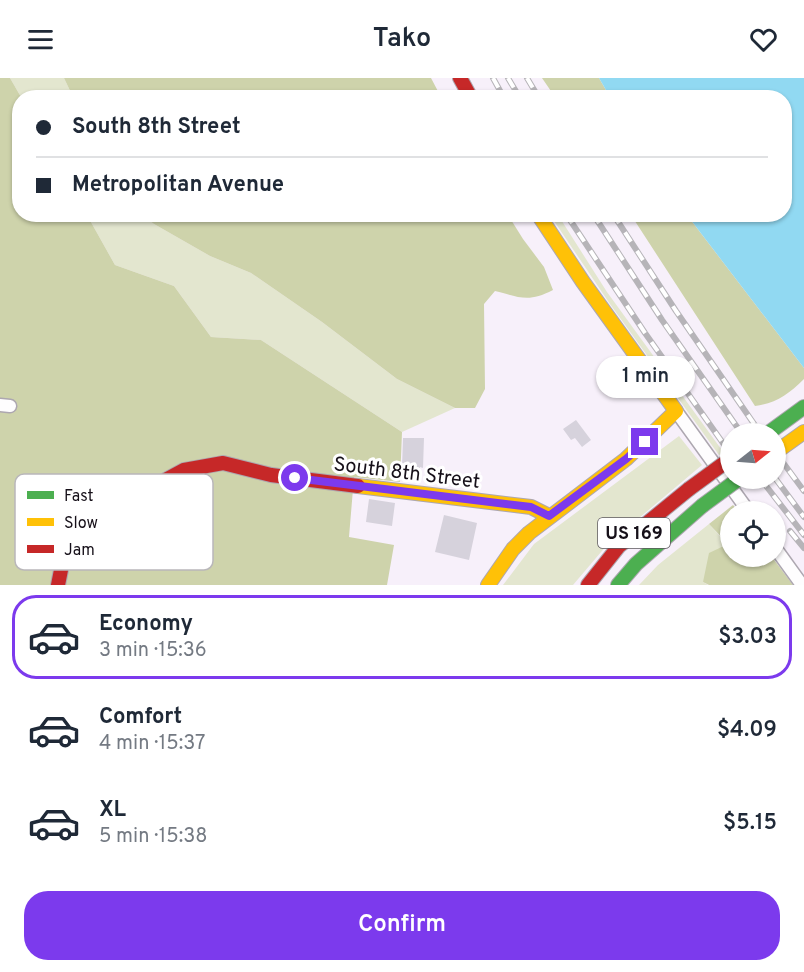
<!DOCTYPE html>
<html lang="en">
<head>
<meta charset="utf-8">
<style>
	:root { --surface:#fff; --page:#f6f6f7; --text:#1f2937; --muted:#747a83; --line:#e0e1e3; --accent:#7c3aed }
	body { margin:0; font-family:Overpass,sans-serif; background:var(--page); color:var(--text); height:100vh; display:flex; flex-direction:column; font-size:22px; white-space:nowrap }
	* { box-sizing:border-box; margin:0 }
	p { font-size:20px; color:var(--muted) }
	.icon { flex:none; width:33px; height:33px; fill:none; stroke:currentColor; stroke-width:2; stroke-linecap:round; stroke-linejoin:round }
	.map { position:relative; height:507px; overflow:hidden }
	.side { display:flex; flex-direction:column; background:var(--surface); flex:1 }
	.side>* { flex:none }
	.top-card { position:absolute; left:12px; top:12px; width:780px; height:132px; border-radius:24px; box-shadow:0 2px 4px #0004; display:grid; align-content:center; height:132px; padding:0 24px; background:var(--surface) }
	.needle { width:39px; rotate:73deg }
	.fabs { position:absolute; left:720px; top:345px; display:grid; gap:12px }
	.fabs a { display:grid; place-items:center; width:66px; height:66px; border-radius:50%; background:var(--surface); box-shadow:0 2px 4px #0004; font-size:30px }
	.end { position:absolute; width:27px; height:27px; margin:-14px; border:8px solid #7c3aed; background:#fff; box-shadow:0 0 0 3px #fff }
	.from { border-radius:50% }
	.bubble { position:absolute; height:42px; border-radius:21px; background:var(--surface); box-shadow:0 2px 4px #0004; font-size:20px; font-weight:600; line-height:42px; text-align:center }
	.top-card b { display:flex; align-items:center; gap:21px; height:57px; font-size:22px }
	.top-card b+b { border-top:2px solid var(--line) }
	.top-card i { width:15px; height:15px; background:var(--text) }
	ul { padding:10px 0 0; list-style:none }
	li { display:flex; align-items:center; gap:18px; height:84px; margin:0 12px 9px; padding:0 12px; border:3px solid transparent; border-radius:24px }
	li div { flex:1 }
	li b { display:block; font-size:22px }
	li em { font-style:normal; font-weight:600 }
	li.on { border-color:var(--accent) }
	li>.icon { width:54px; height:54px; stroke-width:1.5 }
	.button { display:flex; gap:12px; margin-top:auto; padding:12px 24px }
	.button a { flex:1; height:69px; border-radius:24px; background:var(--accent); color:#fff; font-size:24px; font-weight:600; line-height:69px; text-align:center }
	header { display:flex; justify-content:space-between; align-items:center; height:78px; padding:0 24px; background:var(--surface); font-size:27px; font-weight:600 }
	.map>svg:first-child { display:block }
	.green { fill:#e3e6cf }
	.forest { fill:#ced3ab }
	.water { fill:#91d9f2 }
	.building { fill:#d6d2dc }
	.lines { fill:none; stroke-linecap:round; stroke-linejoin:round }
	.street-casing { stroke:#ada7b0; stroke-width:15 }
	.fast-casing { stroke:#ada7b0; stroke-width:16 }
	.slow-casing { stroke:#ada7b0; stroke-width:16 }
	.jam-casing { stroke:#ada7b0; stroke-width:16 }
	.street { stroke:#fefdfe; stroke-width:12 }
	.fast { stroke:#4caf50; stroke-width:14 }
	.slow { stroke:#ffc107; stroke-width:14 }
	.jam { stroke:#c62828; stroke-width:14 }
	.rail-casing { stroke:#b6b4b8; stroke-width:6 }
	.rail { stroke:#fff; stroke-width:4; stroke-dasharray:11; stroke-linecap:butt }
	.fast-bridge-casing { stroke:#ada7b0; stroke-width:16; stroke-linecap:butt }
	.jam-bridge-casing { stroke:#ada7b0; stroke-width:16; stroke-linecap:butt }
	.fast-bridge { stroke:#4caf50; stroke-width:14 }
	.jam-bridge { stroke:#c62828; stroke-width:14 }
	.route { stroke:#7c3aed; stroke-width:8 }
	.labels { text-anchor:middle; stroke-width:6; stroke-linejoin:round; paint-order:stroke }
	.shield { fill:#fff; stroke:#5c585e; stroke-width:1.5 }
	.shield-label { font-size:18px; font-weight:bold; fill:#161019 }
	.street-label { font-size:20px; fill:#161019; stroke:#fff }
	.key { fill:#fff; stroke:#b9b7ba; stroke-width:1.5 }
	.key-label { font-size:16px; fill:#161019 }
</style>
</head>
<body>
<header><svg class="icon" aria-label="menu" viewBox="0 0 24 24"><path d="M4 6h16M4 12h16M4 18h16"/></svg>Tako<svg class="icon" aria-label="heart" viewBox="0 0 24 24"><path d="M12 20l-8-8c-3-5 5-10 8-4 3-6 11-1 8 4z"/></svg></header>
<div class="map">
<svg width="804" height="507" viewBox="0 0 804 507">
	<rect width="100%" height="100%" fill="#f7f0fa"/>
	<path class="green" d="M10,0H64L73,19H21Z
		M87,137H142L154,146L210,178L251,195L322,244L397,301L455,330L402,354L261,262L211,259L174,208L115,187Z
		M550,137H558L607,214L724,375L719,377L610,226Z
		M679,358L702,387L607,467L573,507H503L534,466Z
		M709,446L728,467L703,504L708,507H639L658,487Z"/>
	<path class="forest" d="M0,0H10L21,19L20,20V136L87,137L115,187L174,208L211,259L261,262L402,354L400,404L354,399L349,459L394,467L387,507H0Z
		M64,0H431L441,19H73Z
		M542,0H599L610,19H555Z
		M142,137H508L523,161L544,189L553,212C528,225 520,219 495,213L484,226L485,311L475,330H455L397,301L322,244L251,195L210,178L154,146Z
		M631,137H687L804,290V301C788,317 776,325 755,328Z
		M733,427L738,433L730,434V478L772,479L793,507H709L703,504L709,475L728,466L709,446Z"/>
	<path class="water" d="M599,0H804V290L687,137L784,136V20L610,19Z"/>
	<path class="building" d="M576,342L591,362L582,369L575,360L571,362L563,351Z
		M403,360H424L423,390L420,389V393H405V390L402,389Z
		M369,421L395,425L392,448L366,444Z
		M444,437L477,445L469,482L435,474Z"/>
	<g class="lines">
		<defs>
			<path id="street" d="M0,327L10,328
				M676,333L749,434
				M776,471L802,507"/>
			<path id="fast" d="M767,356L804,329
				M618,507L636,486L702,428"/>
			<path id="slow" d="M776,374L804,354
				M358,408L531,429L549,438
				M488,507L513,471L529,455L626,381L676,333L583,204L538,136"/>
			<path id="jam" d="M460,0L471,20
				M58,507L68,457L73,444L95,433L121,426L184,392L223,385L271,397L358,408
				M588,507L619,468L689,411"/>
		</defs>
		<use href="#street" class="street-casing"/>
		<use href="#fast" class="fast-casing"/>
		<use href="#slow" class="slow-casing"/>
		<use href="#jam" class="jam-casing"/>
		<use href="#street" class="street"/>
		<use href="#fast" class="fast"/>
		<use href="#slow" class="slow"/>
		<use href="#jam" class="jam"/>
		<defs>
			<path id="rail" d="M493,0L504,20
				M508,0L520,20
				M527,0L539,20
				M566,136L645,255L730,375
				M593,136L662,242L742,356
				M613,136L676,233L761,356
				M776,375L804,413
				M760,400L804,457
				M775,400L804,439
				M790,453L804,470"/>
		</defs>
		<use href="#rail" class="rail-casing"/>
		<use href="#rail" class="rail"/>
		<defs>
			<path id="fast-bridge" d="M702,428L740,400"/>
			<path id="jam-bridge" d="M689,411L730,381"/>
		</defs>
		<use href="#fast-bridge" class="fast-bridge-casing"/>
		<use href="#jam-bridge" class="jam-bridge-casing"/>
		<use href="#fast-bridge" class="fast-bridge"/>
		<use href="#jam-bridge" class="jam-bridge"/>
	</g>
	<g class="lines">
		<path class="route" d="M295,400L531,429L549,438L626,381L645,364"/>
	</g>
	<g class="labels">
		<rect class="shield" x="598" y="440" width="72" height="30" rx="4.5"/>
		<g class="shield-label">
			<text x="634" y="461">US 169</text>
		</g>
		<g class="street-label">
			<text transform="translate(407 394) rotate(7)" y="7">South 8th Street</text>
		</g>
	</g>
	<rect x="15" y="396" width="198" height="96" rx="9" class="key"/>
	<rect x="27" y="413" width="27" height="8" fill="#4caf50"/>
	<rect x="27" y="440" width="27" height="8" fill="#ffc107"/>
	<rect x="27" y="467" width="27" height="8" fill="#c62828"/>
	<g class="key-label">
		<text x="64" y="423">Fast</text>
		<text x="64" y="450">Slow</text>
		<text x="64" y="477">Jam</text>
	</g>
</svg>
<div class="fabs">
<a><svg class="needle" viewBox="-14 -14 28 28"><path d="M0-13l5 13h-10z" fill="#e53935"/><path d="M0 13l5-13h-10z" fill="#747a83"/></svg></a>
<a><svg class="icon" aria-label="locate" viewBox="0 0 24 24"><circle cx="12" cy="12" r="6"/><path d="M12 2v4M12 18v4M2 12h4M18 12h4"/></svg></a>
</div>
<i class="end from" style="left:295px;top:400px"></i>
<i class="end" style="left:645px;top:364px"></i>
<div class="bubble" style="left:596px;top:278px;width:99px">1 min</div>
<div class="top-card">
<b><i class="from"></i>South 8th Street</b>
<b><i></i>Metropolitan Avenue</b>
</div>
</div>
<section class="side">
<ul>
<li class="on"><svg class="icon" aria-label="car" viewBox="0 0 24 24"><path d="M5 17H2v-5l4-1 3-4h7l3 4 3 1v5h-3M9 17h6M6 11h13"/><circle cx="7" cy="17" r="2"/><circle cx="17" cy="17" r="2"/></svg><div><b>Economy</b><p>3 min · 15:36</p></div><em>$3.03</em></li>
<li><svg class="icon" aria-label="car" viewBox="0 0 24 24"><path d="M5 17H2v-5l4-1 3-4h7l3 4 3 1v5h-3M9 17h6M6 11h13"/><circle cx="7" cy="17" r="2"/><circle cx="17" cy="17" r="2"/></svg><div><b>Comfort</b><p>4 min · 15:37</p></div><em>$4.09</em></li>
<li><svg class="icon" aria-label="car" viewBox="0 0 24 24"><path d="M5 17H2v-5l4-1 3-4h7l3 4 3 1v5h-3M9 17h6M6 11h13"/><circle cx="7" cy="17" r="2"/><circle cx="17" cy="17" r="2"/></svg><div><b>XL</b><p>5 min · 15:38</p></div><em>$5.15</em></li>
</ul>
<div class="button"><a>Confirm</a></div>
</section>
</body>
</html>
